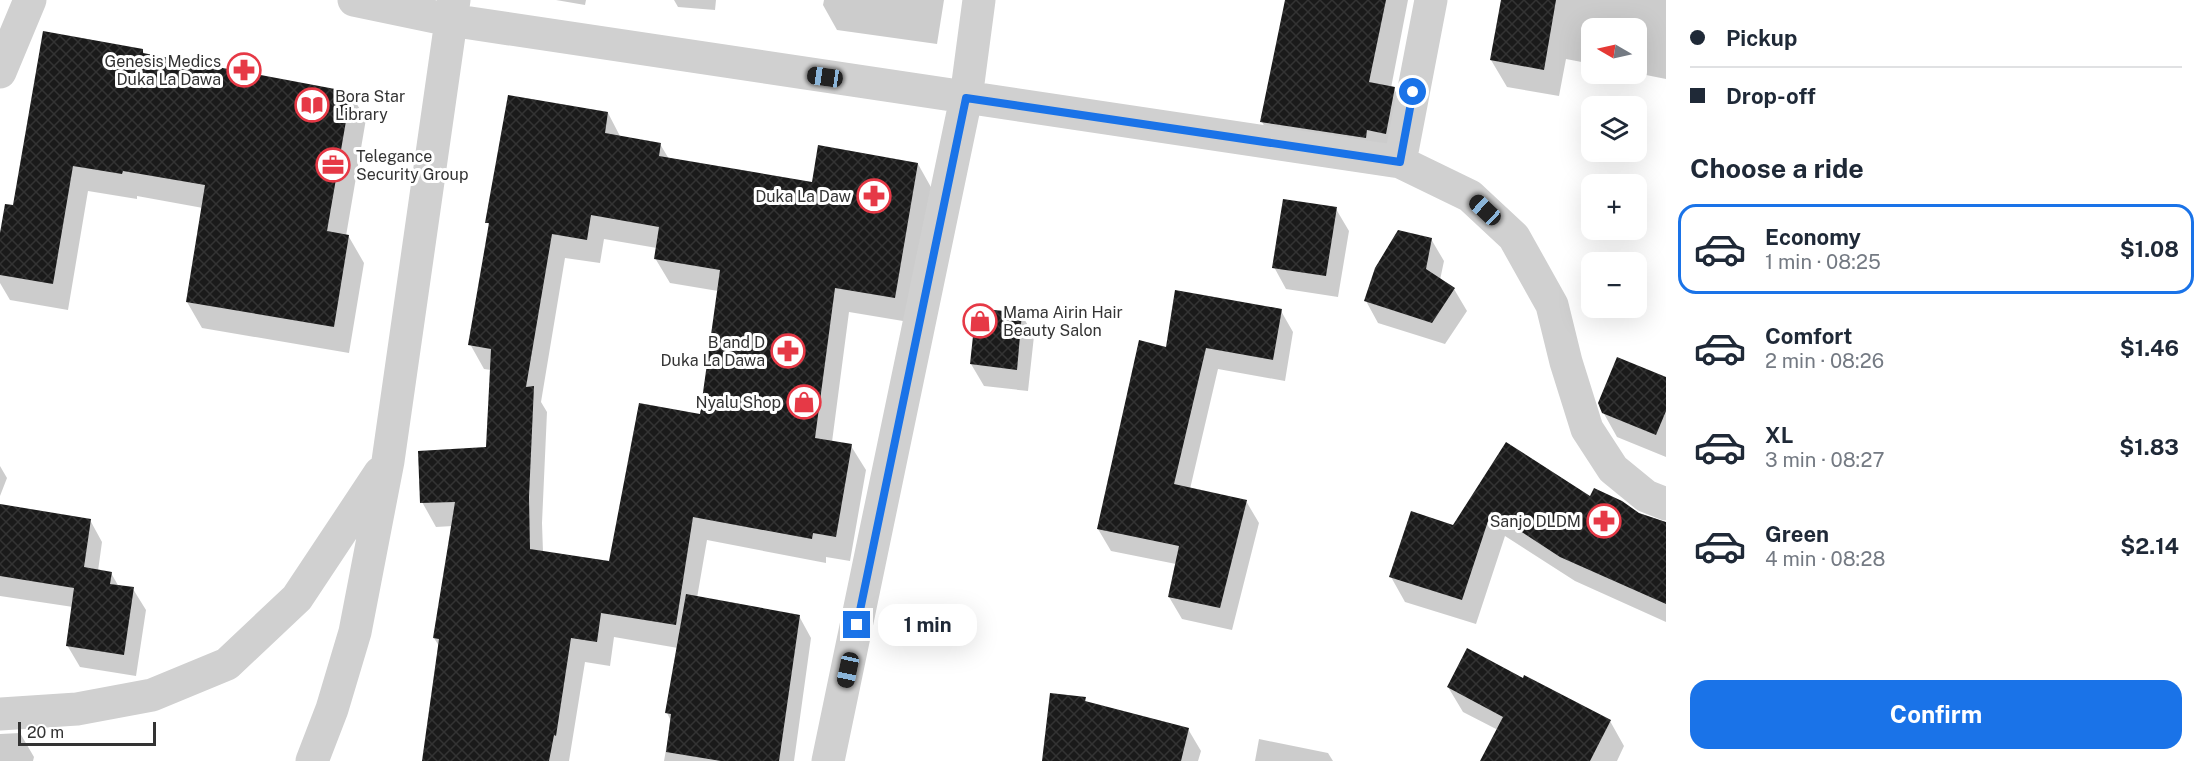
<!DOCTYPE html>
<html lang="en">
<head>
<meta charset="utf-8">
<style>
	:root { --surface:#fff; --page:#f2f2f3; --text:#1f2937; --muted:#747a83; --line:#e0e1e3; --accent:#1a73e8 }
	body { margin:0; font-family:"Public Sans",sans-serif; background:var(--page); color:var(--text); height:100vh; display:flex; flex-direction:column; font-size:22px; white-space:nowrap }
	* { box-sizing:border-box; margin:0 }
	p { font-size:20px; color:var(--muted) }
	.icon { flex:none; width:33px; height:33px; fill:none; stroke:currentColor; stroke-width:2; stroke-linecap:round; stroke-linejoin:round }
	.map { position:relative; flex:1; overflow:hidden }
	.drawer { display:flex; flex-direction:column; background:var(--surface); width:540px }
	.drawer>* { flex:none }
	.guide { display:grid; align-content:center; height:132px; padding:0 24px; background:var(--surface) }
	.needle { width:39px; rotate:279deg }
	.tools { position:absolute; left:1581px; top:18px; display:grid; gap:12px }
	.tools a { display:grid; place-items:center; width:66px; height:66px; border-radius:12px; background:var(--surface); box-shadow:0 6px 24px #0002; font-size:30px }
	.scale { position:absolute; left:18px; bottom:15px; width:138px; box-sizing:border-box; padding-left:6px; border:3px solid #333; border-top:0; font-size:16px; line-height:21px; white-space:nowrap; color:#333; -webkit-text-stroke:4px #fff; paint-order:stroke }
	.end { position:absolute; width:27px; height:27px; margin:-14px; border:8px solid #1a73e8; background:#fff; box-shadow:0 0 0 3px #fff }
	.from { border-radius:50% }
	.bubble { position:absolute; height:42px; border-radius:18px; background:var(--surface); box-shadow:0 6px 24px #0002; font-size:20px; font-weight:700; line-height:42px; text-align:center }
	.car { position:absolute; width:18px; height:36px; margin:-18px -9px; border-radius:8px; box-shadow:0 0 4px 2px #0007; background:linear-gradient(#222 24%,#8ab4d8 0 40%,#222 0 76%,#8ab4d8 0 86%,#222 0) }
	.guide b { display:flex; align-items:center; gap:21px; height:57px; font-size:22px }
	.guide b+b { border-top:2px solid var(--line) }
	.guide i { width:15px; height:15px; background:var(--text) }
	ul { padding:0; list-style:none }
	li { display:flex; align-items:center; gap:18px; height:90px; margin:0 12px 9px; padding:0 12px; border:3px solid transparent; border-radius:18px }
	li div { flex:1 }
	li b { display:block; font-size:22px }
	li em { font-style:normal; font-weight:700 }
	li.current { border-color:var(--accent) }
	li>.icon { width:54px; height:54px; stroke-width:1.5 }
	h2 { padding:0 24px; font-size:27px; line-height:72px }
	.primary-button { display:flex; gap:12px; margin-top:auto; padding:12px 24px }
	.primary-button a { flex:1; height:69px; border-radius:18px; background:var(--accent); color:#fff; font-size:24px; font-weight:700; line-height:69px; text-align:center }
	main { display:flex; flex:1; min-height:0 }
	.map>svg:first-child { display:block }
	.shadow { fill:#0003; fill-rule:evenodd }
	.building { fill:url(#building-cross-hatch); fill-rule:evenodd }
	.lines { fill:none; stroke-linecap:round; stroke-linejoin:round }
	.street { stroke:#d0d0d0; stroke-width:33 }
	.route { stroke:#1a73e8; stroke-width:8 }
	.labels { text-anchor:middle; stroke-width:6; stroke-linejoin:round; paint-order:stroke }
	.poi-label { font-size:16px; fill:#333; stroke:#fff; text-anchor:end }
</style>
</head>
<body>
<main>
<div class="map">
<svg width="1666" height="761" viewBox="0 0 1666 761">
	<defs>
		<pattern id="building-cross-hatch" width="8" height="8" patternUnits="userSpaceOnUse" patternTransform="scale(1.5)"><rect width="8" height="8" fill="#1a1a1a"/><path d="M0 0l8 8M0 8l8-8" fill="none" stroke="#333"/></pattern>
	</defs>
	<rect width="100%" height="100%" fill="#fff"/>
	<path class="shadow" d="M556,0H586L585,5Z
		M674,0H716L715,10L678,7Z
		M824,0H944L937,44L837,30L823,5Z
		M1286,0H1408L1391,88L1394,89L1411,118L1402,163L1279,151L1262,122Z
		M1502,0H1666V79L1636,73V28H1592V64L1566,59L1559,96L1507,87L1491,60Z
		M142,50L145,55L350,93L366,119L346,236L349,237L364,263L349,353L202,328L187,302L203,208L137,196V199L88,191L68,310L10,300L0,283V242L15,207Z
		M608,113L621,138L660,144L669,159L813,184L918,164L932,189L909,322L849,312L832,442L851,446L866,470L850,561L826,557V563L707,540L697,598L799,616L811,638L794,761H664L671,721L667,713L678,648L614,637L610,666L585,662L569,761H423L439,646L434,638L453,526L436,527L422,502L487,449L491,370L484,369L470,344L490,227L487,222ZM604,239L657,248L655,258L670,283L718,291L702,416L610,563L543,552L542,523L547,412L541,402L565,258L600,263Z
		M1336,209L1349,231L1338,297L1286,289L1274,267Z
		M1431,239L1444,261L1440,280L1454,289L1467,311L1445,344L1378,323L1366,301Z
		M1281,311L1293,332L1285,381L1218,369L1190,489L1246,501L1259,523L1232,630L1182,619L1169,597L1176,564L1111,551L1098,529L1167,348Z
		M1022,315L1034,336L1028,391L984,386L971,364Z
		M1666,378V457L1617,437L1603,412Z
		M1506,444L1591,498L1666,524V622L1575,581L1505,536L1476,624L1405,602L1391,577L1454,527Z
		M0,466L7,478L0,496Z
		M0,506L90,520L102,542L98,571L111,573L119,587L133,589L146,610L136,676L80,667L67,645L73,607L0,596Z
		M1448,687L1610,721L1624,746L1617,761H1482L1498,730L1463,712Z
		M1085,699L1087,703L1188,729L1201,751L1198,761H1043Z
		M20,733L34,757L33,761H0V734Z
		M1259,739L1328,753L1333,761H1255Z"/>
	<path class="building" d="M1285,0H1386L1369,82L1395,87L1386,134L1367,130L1366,138L1260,122Z
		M1501,0H1556L1544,70L1490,60Z
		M43,31L143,49V53L351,92L327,231L349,235L334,327L186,302L205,185L123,171L122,174L73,166L53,284L0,275V233L5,204L13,205Z
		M508,95L608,112L605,133L661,143L659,156L812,182L818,145L918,163L895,298L835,288L815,438L852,444L836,537L813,533L812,539L693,517L676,625L601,613L597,642L571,638L556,736L554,735L549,761H422L439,639L433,638L455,502L420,503L418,451L486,447L491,349L468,345L489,223H485ZM591,215L659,227L654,259L720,270L700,414L639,403L609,561L530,549L529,497L534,386L526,387L552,234L587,240Z
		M1283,199L1337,207L1326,276L1272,268Z
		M1398,230L1432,238L1426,269L1455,288L1432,323L1364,301L1375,268Z
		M1175,290L1282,309L1273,360L1206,348L1174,484L1247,500L1220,608L1168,597L1179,546L1097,529L1139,340L1166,347Z
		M976,308L1022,313L1017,370L970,364Z
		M1617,357L1666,377V411L1656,435L1602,413L1598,403Z
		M1506,442L1590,496L1594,488L1622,501L1639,513L1666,522V604L1560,557L1491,512L1462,600L1389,577L1411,511L1453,525Z
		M0,504L91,519L84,567L112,572L110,584L134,587L124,655L66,646L74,588L0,576Z
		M686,594L800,615L779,761H721L666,752L671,714L665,713Z
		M1467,648L1523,678L1524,675L1611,720L1590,761H1480L1503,717L1447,687Z
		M1050,693L1086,697L1085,701L1189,728L1181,761H1042Z"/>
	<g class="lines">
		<path class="street" d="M354,0L450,20L1400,162L1470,196L1514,237L1552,305L1566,362L1587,429L1613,469L1646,496L1666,504
			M0,72L30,0
			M1400,162L1431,0
			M0,714L77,709L152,695L227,664L297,598L380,473
			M312,761L332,709L355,632L388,461L454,0
			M828,761L966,98L979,0"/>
	</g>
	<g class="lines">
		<path class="route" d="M857,625L966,98L1400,162L1413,92"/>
	</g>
	<defs>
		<symbol id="pharmacy-ring" viewBox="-11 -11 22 22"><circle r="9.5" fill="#fff" stroke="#e63946" stroke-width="1.5"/><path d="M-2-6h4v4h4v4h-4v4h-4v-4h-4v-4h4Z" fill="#e63946"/></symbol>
		<symbol id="library-ring" viewBox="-11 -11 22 22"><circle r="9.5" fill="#fff" stroke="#e63946" stroke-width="1.5"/><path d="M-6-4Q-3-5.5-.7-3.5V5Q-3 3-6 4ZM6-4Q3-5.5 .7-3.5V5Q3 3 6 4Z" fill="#e63946"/></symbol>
		<symbol id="office-ring" viewBox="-11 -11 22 22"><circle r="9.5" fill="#fff" stroke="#e63946" stroke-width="1.5"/><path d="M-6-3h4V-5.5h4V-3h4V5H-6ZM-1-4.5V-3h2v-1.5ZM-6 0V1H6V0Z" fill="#e63946"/></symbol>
		<symbol id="shop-ring" viewBox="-11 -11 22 22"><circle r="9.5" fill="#fff" stroke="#e63946" stroke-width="1.5"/><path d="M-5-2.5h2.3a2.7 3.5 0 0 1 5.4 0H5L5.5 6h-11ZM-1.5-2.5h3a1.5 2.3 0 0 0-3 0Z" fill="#e63946"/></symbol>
	</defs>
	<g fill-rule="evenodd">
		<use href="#pharmacy-ring" x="225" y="51" width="38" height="38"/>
		<use href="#library-ring" x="293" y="86" width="38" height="38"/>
		<use href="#office-ring" x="314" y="146" width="38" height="38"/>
		<use href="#pharmacy-ring" x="855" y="177" width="38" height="38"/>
		<use href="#shop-ring" x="961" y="302" width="38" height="38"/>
		<use href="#pharmacy-ring" x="769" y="332" width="38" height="38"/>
		<use href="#shop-ring" x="785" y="383" width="38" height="38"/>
		<use href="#pharmacy-ring" x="1585" y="502" width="38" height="38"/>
	</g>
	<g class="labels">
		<g class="poi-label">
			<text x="221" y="67">Genesis Medics<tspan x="221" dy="18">Duka La Dawa</tspan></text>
			<text x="335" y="102" text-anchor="start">Bora Star<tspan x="335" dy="18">Library</tspan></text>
			<text x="356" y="162" text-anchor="start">Telegance<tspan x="356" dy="18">Security Group</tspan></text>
			<text x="851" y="202">Duka La Daw</text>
			<text x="1003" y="318" text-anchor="start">Mama Airin Hair<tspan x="1003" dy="18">Beauty Salon</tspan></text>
			<text x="765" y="348">B and D<tspan x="765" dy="18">Duka La Dawa</tspan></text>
			<text x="781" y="408">Nyalu Shop</text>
			<text x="1581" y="527">Sanjo DLDM</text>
		</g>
	</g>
</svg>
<div class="tools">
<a><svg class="needle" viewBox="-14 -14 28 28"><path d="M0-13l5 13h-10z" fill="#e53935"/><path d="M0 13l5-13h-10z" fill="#747a83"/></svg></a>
<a><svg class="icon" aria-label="layers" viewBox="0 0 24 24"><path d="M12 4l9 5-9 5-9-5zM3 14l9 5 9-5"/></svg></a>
<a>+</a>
<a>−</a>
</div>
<div class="scale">20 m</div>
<i class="end from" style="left:1413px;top:92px"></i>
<i class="end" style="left:857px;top:625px"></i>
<div class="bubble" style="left:878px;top:604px;width:99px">1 min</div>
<i class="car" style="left:825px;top:77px;rotate:278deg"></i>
<i class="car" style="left:1485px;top:210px;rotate:313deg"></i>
<i class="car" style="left:848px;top:670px;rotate:192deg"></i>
</div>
<section class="drawer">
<div class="guide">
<b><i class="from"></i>Pickup</b>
<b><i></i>Drop-off</b>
</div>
<h2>Choose a ride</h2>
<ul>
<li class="current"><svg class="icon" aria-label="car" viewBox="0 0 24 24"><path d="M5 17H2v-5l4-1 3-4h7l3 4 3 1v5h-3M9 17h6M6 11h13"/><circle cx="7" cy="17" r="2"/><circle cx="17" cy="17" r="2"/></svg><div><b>Economy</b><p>1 min · 08:25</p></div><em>$1.08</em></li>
<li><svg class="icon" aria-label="car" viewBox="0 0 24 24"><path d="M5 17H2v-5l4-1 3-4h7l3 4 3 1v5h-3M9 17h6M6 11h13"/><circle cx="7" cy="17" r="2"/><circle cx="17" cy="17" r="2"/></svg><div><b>Comfort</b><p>2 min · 08:26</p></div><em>$1.46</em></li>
<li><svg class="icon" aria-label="car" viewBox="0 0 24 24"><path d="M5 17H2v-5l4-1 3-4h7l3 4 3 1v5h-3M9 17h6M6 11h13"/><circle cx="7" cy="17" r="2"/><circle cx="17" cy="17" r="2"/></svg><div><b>XL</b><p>3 min · 08:27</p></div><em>$1.83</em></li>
<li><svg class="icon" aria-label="car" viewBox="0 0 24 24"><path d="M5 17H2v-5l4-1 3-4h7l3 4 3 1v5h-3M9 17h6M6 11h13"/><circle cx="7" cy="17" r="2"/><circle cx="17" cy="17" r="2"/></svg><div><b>Green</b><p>4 min · 08:28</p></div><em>$2.14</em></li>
</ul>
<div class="primary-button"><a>Confirm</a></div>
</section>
</main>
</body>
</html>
